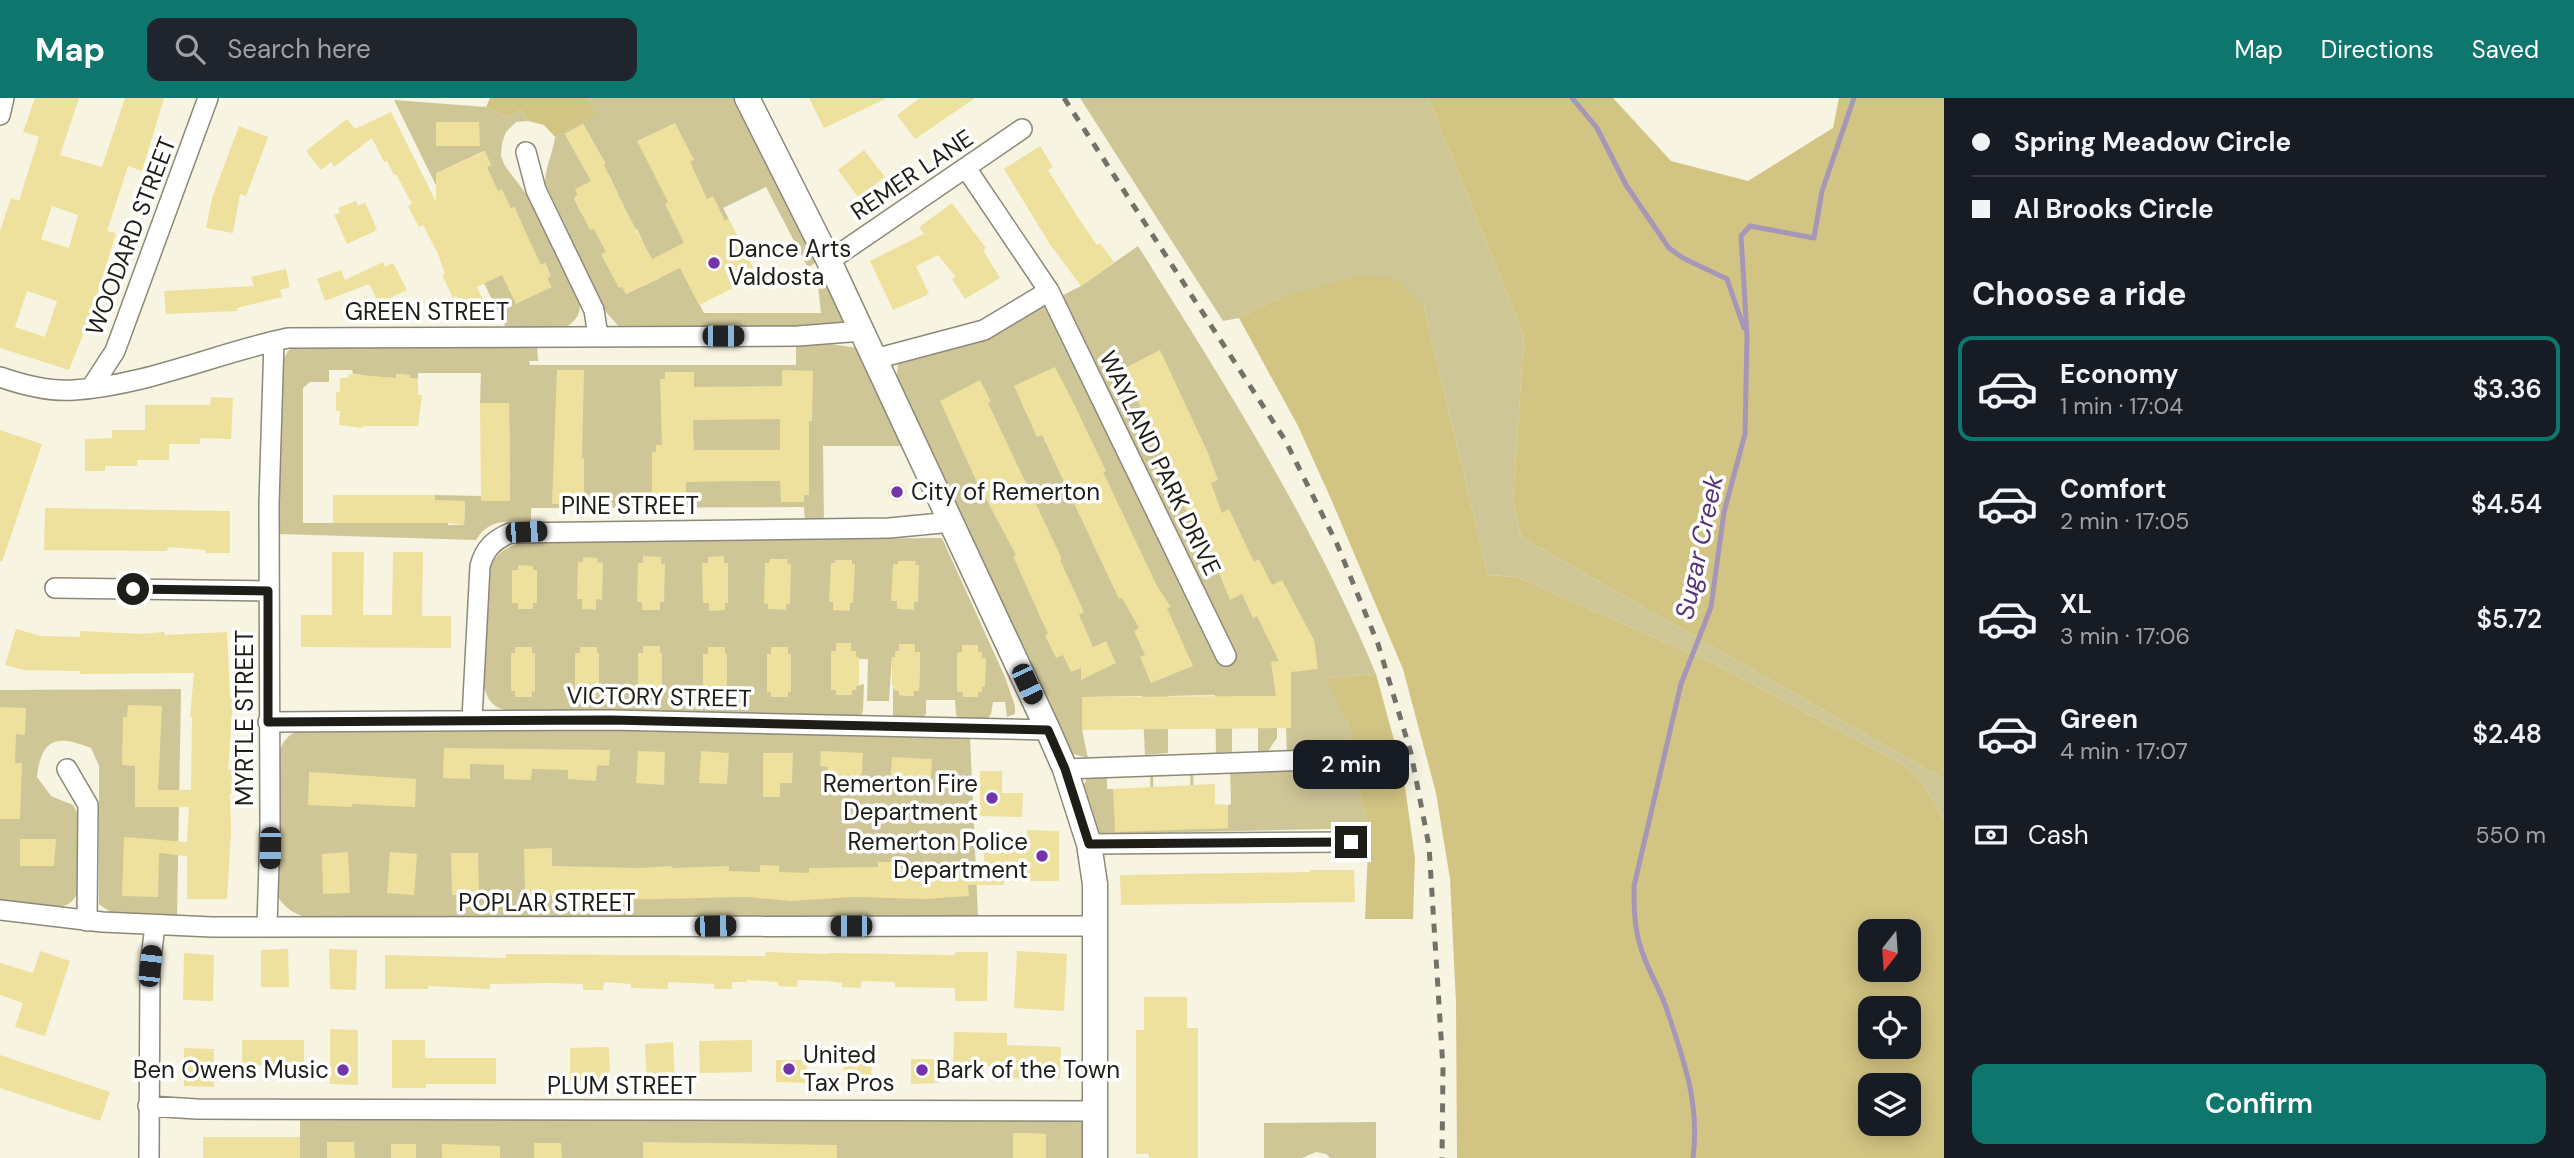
<!DOCTYPE html>
<html lang="en">
<head>
<meta charset="utf-8">
<style>
	:root { --surface:#171b24; --page:#20242c; --text:#f1f3f6; --muted:#9ea1a6; --line:#363941; --accent:#0f766e }
	body { margin:0; font-family:"DM Sans",sans-serif; background:var(--page); color:var(--text); height:100vh; display:flex; flex-direction:column; font-size:26px; white-space:nowrap }
	* { box-sizing:border-box; margin:0 }
	p { font-size:23px; color:var(--muted) }
	.icon { flex:none; width:38px; height:38px; fill:none; stroke:currentColor; stroke-width:2; stroke-linecap:round; stroke-linejoin:round }
	.map { position:relative; flex:1; overflow:hidden }
	.details { display:flex; flex-direction:column; background:var(--surface); width:630px }
	.details>* { flex:none }
	.banner { display:grid; align-content:center; height:154px; padding:0 28px; background:var(--surface) }
	.needle { width:46px; rotate:197deg }
	.controls { position:absolute; left:1858px; top:821px; display:grid; gap:14px }
	.controls a { display:grid; place-items:center; width:63px; height:63px; border-radius:14px; background:var(--surface); box-shadow:0 4px 18px #0003; font-size:35px }
	.end { position:absolute; width:32px; height:32px; margin:-16px; border:9px solid #1e1d17; background:#fff; box-shadow:0 0 0 4px #fff }
	.from { border-radius:50% }
	.bubble { position:absolute; height:49px; border-radius:14px; background:var(--surface); box-shadow:0 4px 18px #0003; font-size:23px; font-weight:600; line-height:49px; text-align:center }
	.car { position:absolute; width:21px; height:42px; margin:-21px -10px; border-radius:9px; box-shadow:0 0 5px 2px #0007; background:linear-gradient(#222 24%,#8ab4d8 0 40%,#222 0 76%,#8ab4d8 0 86%,#222 0) }
	.banner b { display:flex; align-items:center; gap:24px; height:66px; font-size:26px }
	.banner b+b { border-top:2px solid var(--line) }
	.banner i { width:18px; height:18px; background:var(--text) }
	ul { padding:0; list-style:none }
	li { display:flex; align-items:center; gap:21px; height:105px; margin:0 14px 10px; padding:0 14px; border:4px solid transparent; border-radius:14px }
	li div { flex:1 }
	li b { display:block; font-size:26px }
	li em { font-style:normal; font-weight:600 }
	li.selected { border-color:var(--accent) }
	li>.icon { width:63px; height:63px; stroke-width:1.5 }
	h2 { padding:0 28px; font-size:32px; line-height:84px }
	.pay { display:flex; align-items:center; gap:18px; height:77px; padding:0 28px; font-size:26px }
	.pay p { margin-inline-start:auto }
	.cta { display:flex; gap:14px; margin-top:auto; padding:14px 28px }
	.cta a { flex:1; height:80px; border-radius:14px; background:var(--accent); color:#fff; font-size:28px; font-weight:600; line-height:80px; text-align:center }
	header { display:flex; align-items:center; gap:42px; box-sizing:border-box; height:98px; padding:0 35px; background:var(--accent); color:#fff }
	header strong { font-size:33px }
	nav { display:flex; gap:38px; margin-inline-start:auto; font-size:24px }
	.search { width:490px; height:63px; background:var(--page); display:flex; align-items:center; gap:18px; box-sizing:border-box; padding:0 24px; border-radius:14px; color:var(--muted); font-size:26px }
	main { display:flex; flex:1; min-height:0 }
	.map>svg:first-child { display:block }
	.green { fill:#cfc698; fill-rule:evenodd }
	.forest { fill:#d2c482; fill-rule:evenodd }
	.lines { fill:none; stroke-linecap:round; stroke-linejoin:round }
	.stream { stroke:#a696b7; stroke-width:5 }
	.building { fill:#eee09d; fill-rule:evenodd }
	.minor-casing { stroke:#8c8979; stroke-width:22 }
	.tertiary-casing { stroke:#8c8979; stroke-width:27 }
	.minor { stroke:#fff; stroke-width:19 }
	.tertiary { stroke:#fff; stroke-width:24 }
	.rail { stroke:#747268; stroke-width:5; stroke-dasharray:9 9; stroke-linecap:butt }
	.route { stroke:#1e1d17; stroke-width:9 }
	.poi-dot { fill:#7434a9; stroke:#fff; stroke-width:2.5 }
	.labels { text-anchor:middle; stroke-width:7; stroke-linejoin:round; paint-order:stroke }
	.street-label { font-size:24px; fill:#1e1d17; stroke:#fff }
	.poi-label { font-size:24px; fill:#1e1d17; stroke:#fff; text-anchor:start }
	.water-label { font-size:26px; font-style:italic; fill:#573379; stroke:#fff }
</style>
</head>
<body>
<header>
<strong>Map</strong>
<div class="search"><svg class="icon" aria-label="search" viewBox="0 0 24 24"><circle cx="10" cy="10" r="6"/><path d="M15 15l6 6"/></svg>Search here</div>
<nav><a>Map</a><a>Directions</a><a>Saved</a></nav>
</header>
<main>
<div class="map">
<svg width="1944" height="1060" viewBox="0 0 1944 1060">
	<rect width="100%" height="100%" fill="#f7f4e2"/>
	<path class="green" d="M587,0H741L817,163L808,170L766,89L723,110L729,121L671,152L704,215H821L818,187L826,185L845,222L839,229H619L606,214L545,85C545,70 553,55 555,39L596,17ZM583,26L605,65L585,72L565,36ZM608,75L618,96L581,115L574,100ZM621,102L630,122L594,131ZM637,131L647,153L609,171L602,157L606,154L603,147ZM651,159L660,180L626,196L622,188L619,190Z
		M1080,0H1428L1524,238L1513,402L1521,439L1944,681V721L1923,686L1905,668L1717,567L1517,479L1488,477L1424,209L1281,199L1239,220L1223,223Z
		M394,2L486,9L507,19L521,12L528,23L516,24L506,34L502,45L501,58L505,68L527,97L580,204C581,216 575,225 564,230H506ZM436,24H479V39L473,48H436ZM484,53L491,67L486,69L445,71ZM514,109L521,124L475,128ZM545,165L551,178L547,180L551,189L505,184Z
		M1138,148C1225,286 1313,425 1376,576L1327,580L1350,631L1352,670L1369,730L1103,736L1096,734L1083,689L1088,678L1107,674V691H1113L1151,708L1150,673H1153L1154,733L1191,707L1190,672H1193L1195,731L1228,730V707L1231,706L1230,672L1318,670V656L1287,655L1286,630H1291L1290,598H1232V654L1216,655L1215,597L1168,598V655L1145,657L1142,598L1082,599V632L1088,660L1069,655L896,283L898,266L904,258L1006,226L1081,188Z
		M823,245L858,250L909,348H823L824,424H805L804,409L531,410V425C508,422 488,421 476,442L278,436L277,387L282,264L288,253L296,247L537,246L538,263H529L530,267H796V246ZM329,272H352L353,276L363,277V279L396,280V276L409,277L410,280H418V275H481L480,305L509,306L510,403H481V398L435,397V425H303V290L310,284H329ZM449,403H465L464,427H448Z
		M942,440L1005,579L1015,608V616L1007,619L1005,604H993L991,616L988,620H959L956,617L955,602H926V616L923,620L896,619L893,617V588L895,592L899,593V597L914,598V593L919,592L920,554H915L914,546H900L899,553H895V559H892L889,603H867L868,561H856V553H851V545L836,546V553L831,554V592H836L837,597H851L852,592H856V588L864,586L863,613L860,619L506,612C492,609 488,602 484,589L487,475C498,450 507,449 531,442Z
		M181,591L177,821C151,820 119,824 99,806V668L91,650C57,636 41,640 37,679L51,698L73,707L77,714L78,794C67,822 23,807 0,804V592Z
		M313,627L970,639L978,818L313,821C297,817 287,813 278,799L277,664C283,637 289,636 313,627Z
		M1258,630H1277V640L1268,653L1258,654Z
		M300,1019L1081,1022L1085,1027L1089,1060H1046V1036L1014,1035L1013,1060H300Z
		M1376,1024V1060H1330L1326,1056L1316,1054L1302,1060H1264V1025Z"/>
	<path class="forest" d="M490,0H587L597,17L555,39L544,27L528,23L521,12L507,19L486,9Z
		M1428,0H1613L1671,63L1748,83L1833,30L1839,0H1944V681L1521,439L1513,402L1524,238Z
		M1361,177L1398,181L1424,209L1488,477L1517,479L1717,567L1905,668L1923,686L1944,721V1060H1457L1456,905L1450,781L1436,695L1403,571L1331,401L1298,328L1239,220L1281,199ZM1871,833H1909V872H1871ZM1871,910H1909V948H1871ZM1871,987H1909V1026H1871Z
		M1376,576L1403,675L1415,760L1413,821H1365L1369,730L1352,670L1350,631L1326,580Z"/>
	<g class="lines">
		<path class="stream" d="M1572,0L1597,30L1626,87L1669,150L1683,160L1727,181L1744,230
			M1693,1060C1700,1006 1684,963 1667,912C1660,890 1646,870 1640,847C1634,828 1634,808 1634,788L1681,586L1711,509L1724,414L1745,336L1747,238L1741,138L1750,128L1814,140L1822,93L1854,0"/>
	</g>
	<path class="building" d="M35,0H79L60,57L102,69L125,0H164L142,73L128,68L107,133L116,135L92,214L69,272L0,250V133L11,100L19,103L39,39L23,34ZM52,108L78,117L69,150L41,141ZM27,193L57,203L45,239L15,229Z
		M809,0H887L824,30Z
		M920,0H975L915,41L897,17Z
		M391,14L436,104V75L485,53L491,67L487,69L498,93L502,91L511,111L514,109L541,167L545,165L551,178L547,180L552,189L516,206L502,177L477,189L484,204L464,214L456,198L453,200L442,177L445,176L438,156L423,127L419,129L408,108L412,106L396,76L394,77L387,63L384,64L372,40L334,69L331,64L321,72L306,53L347,21L355,31Z
		M436,24H479L480,48H436Z
		M675,25L694,62L690,64L707,101L713,98L725,123L729,121L757,178L699,207L680,170L626,196L622,188L619,190L601,156L606,154L594,131L590,132L574,100L578,98L575,91L591,83L565,36L583,26L606,66L604,67L624,109L652,161L684,145L665,106L668,104L637,43Z
		M239,28L268,39L246,98L240,96L233,135L206,130L212,100Z
		M1040,48L1053,69L1048,72L1079,121L1097,147L1100,145L1114,164L1081,188L1049,145L1004,71Z
		M864,52L885,79L858,99L838,72Z
		M356,103L358,108L365,104L377,132L347,146L334,117L340,115L338,110Z
		M952,105L986,150L983,152L1000,180L965,201L952,181L956,179L938,157L916,168L929,196L893,212L870,163L924,136L919,129Z
		M383,164L385,169L393,165L407,192L379,205L369,186L325,203L317,181L341,172L345,182Z
		M286,171L290,189L280,192L282,199L237,210V213L166,216L164,193L254,188L251,179Z
		M1160,252L1208,355L1218,382L1211,385L1222,415L1229,411L1254,464L1259,461L1272,487L1282,482L1314,542L1318,571L1291,574V630L1082,632V599L1276,598L1271,564L1279,563L1257,518L1253,520L1242,496L1230,502L1210,453L1194,421L1190,422L1147,318L1145,319L1123,271Z
		M1055,269L1075,308L1106,373L1103,374L1157,488L1171,509L1167,510L1193,568L1151,585L1140,559L1145,557L1134,533L1139,530L1122,500L1119,501L1042,337L1037,339L1014,288Z
		M557,272H584L582,360H584V406H552Z
		M782,272L813,273L812,323H809V397H804V404H781L780,383H749L686,384V404H652V354H656V347H662L660,281H665V274H694V289L782,288ZM780,321V352H694L693,322Z
		M349,276L396,280V276L410,277V280H418V297H422L418,328H362L363,330L339,327L340,313H336V294H340V280H348Z
		M980,282L991,304L988,305L1062,461L1060,462L1084,514L1079,517L1093,549L1106,543L1116,565L1081,582V570L1071,574L1063,557L1056,560L1045,537L1048,536L1013,458L1016,457L975,380L940,303Z
		M211,299L233,300L231,341L200,340V346H169V362H137V368H105V373H85V341L112,340V332H145V307H210Z
		M480,305H509L510,403H481Z
		M0,332L42,346L2,464L0,463Z
		M888 394a9 9 0 1 1 18 0a9 9 0 1 1-18 0Z
		M333,397H435V402L465,403L464,427L448,425H333Z
		M45,410L230,413V455H206V452L168,449L167,453L44,452Z
		M332,454H364L363,517H392L393,454H423L422,518H451V550L301,549V517H332Z
		M643,458L661,459V466H665L664,504H660V512H642V504H637L638,465H643Z
		M724,458V465H728V505H725V512L709,513V505H703L702,465H708V459Z
		M583,459L598,460L597,464L603,465L602,502L596,501V512L582,511V501H577L578,464H583Z
		M770,461H788L787,465L791,466L790,506H786V512L768,511V506L764,505L765,465H769Z
		M835,462H852V466H855L853,505H850V513L833,512V504H829L831,465H835Z
		M898,463H916L915,467H919L918,504H914V512L897,511V503H891L893,466H898Z
		M518,467L533,468V472H537V505H533V511H518V505H512V472H518Z
		M16,531L41,538L80,539V533L140,536L164,534L165,537L227,534L230,599L233,600L228,672H232V695H230L231,734L227,801H187V758L159,755L158,799L122,798L124,739L187,744L189,709H135V668L122,667L123,619H127L128,607L162,608L158,692H191L192,619H190L194,575L80,576V573L24,572L5,567Z
		M836,545H851V553H856V559H859V588H856V592H852V597H836V592H831V553H836Z
		M899,546H915V554H920L919,593H914V598L899,597V593H894L895,588H892V559H895V553H899Z
		M962,547H978V554H982V560H986L985,589H982V594H978V599H963V594H957V555L962,554Z
		M643,548H660V555H662V593H660V598H643V593H638V555H643Z
		M515,549H532V555H535V594L532,593V599H515V593H511V555H515Z
		M580,549H597V555H599V594H596L597,599H580V593H575V555H580Z
		M708,549H725V556H727V594H725V600H708V594H703V556H708Z
		M771,549H788V556H791V594H788V599H771V594H767V556H771Z
		M0,609L26,610L25,637L16,636L15,665H22L20,721H0Z
		M444,650L610,652L609,668L597,667L596,683L568,681V672L532,671L531,682L504,681V667L470,666V681L443,680Z
		M638,653L665,654L664,687L636,685Z
		M701,653L729,655L727,686L699,685Z
		M821,653L863,655L861,689L828,687V669L820,668Z
		M763,655H793L792,685H780V699H763Z
		M892,659L932,661L930,692L890,690Z
		M980,673H1002V695H1023L1022,719L980,718Z
		M309,674L416,681L415,709L352,706V709L308,707Z
		M1215,686V706L1228,707V730L1115,734L1113,691Z
		M1027,732L1059,733V783H1016L1004,784V787H968L969,798L925,801L853,799L791,803L747,799L610,802L572,801L573,797L525,798L524,751L552,750V768L641,770L672,768V770L729,768V773L760,774V767L779,768V774L809,775V770L878,769V764H895V770H923L984,765V745H1027Z
		M20,741H56L54,768H20Z
		M348,754L350,795L323,796L322,756Z
		M390,754L417,756L414,797L387,795Z
		M451,755H478L479,797H452Z
		M1310,772H1354L1355,804L1121,807L1120,777L1310,774Z
		M288,851L289,889H261V852Z
		M329,851L357,852L356,892L330,891Z
		M40,853L70,863L45,938L15,929L23,905L0,897V865L33,875Z
		M1017,853L1067,856L1064,913L1014,910Z
		M766,854L828,856V855L955,857V854H988L987,903H955V890L895,889V884L861,883V890L842,889V885L827,883L798,882L797,889L778,888V884L747,882V884H732V891H714V886L668,884V891L631,890V886L604,884L603,892H583V886L551,885L490,886V891L428,888V891H385V857L506,860V856L765,858Z
		M184,855L214,857L213,903L183,902Z
		M1144,899H1187V930H1198V1060H1149V1056H1136V932H1144Z
		M330,931L358,932V987L330,986Z
		M954,934L1007,935V947L1061,949L1060,981L1002,980V969L953,967Z
		M242,942H304V967H242Z
		M392,942H425V960H496V986H426V990H392Z
		M752,942V974L700,975L699,943Z
		M673,944L675,985L647,986L645,946Z
		M609,949L610,982L570,983V950Z
		M184,950L214,951V989L184,988Z
		M844,955H871L872,986L844,987Z
		M0,957L110,994L100,1023L0,990Z
		M911,961H938V985L911,986Z
		M776,962H807V985L776,984Z
		M1013,1035L1046,1036V1060H1013Z
		M203,1039H300V1060H203Z
		M327,1044H354L355,1060H327Z
		M643,1044L837,1047V1060H643Z
		M534,1045H561L562,1060H534Z
		M391,1046H416V1060H391Z
		M442,1046L500,1048V1060H442Z"/>
	<g class="lines">
		<defs>
			<path id="minor" d="M0,17L4,0
				M526,54L536,92L594,212L598,238
				M966,70L1049,193L1226,558
				M829,163L1022,31
				M875,261L984,232L1049,193
				M0,279C23,287 49,294 74,292C147,287 217,255 288,240L798,238L862,233
				M91,290L115,253L208,0
				M55,490L268,493
				M472,621L480,468C485,450 494,442 510,435L889,430L952,424
				M268,624L611,622L1048,632
				M67,671L88,707L87,823
				M1065,671L1312,662
				M1089,746L1351,744
				M0,812L102,824L212,829L1095,828
				M267,828L270,733L269,405L274,243
				M148,1008L197,1011L1096,1013
				M149,1060L150,868L155,828"/>
			<path id="tertiary" d="M747,0L829,163L1048,632L1065,671L1089,746L1095,786V1060"/>
		</defs>
		<use href="#minor" class="minor-casing"/>
		<use href="#tertiary" class="tertiary-casing"/>
		<use href="#minor" class="minor"/>
		<use href="#tertiary" class="tertiary"/>
		<path class="rail" d="M1064,0L1285,342L1337,446L1378,546L1411,655L1429,748L1443,970L1442,1060"/>
	</g>
	<g class="lines">
		<path class="route" d="M133,491L268,493V624L611,622L1048,632L1065,671L1089,746L1351,744"/>
	</g>
	<g class="poi-dot">
		<circle cx="714" cy="165" r="7"/>
		<circle cx="897" cy="394" r="7"/>
		<circle cx="992" cy="700" r="7"/>
		<circle cx="1042" cy="758" r="7"/>
		<circle cx="789" cy="971" r="7"/>
		<circle cx="343" cy="972" r="7"/>
		<circle cx="922" cy="972" r="7"/>
	</g>
	<g class="labels">
		<g class="street-label">
			<text transform="translate(912 77) rotate(-34)" y="8">REMER LANE</text>
			<text transform="translate(131 138) rotate(-69)" y="8">WOODARD STREET</text>
			<text x="427" y="222">GREEN STREET</text>
			<text transform="translate(1160 365) rotate(64)" y="8">WAYLAND PARK DRIVE</text>
			<text x="630" y="416">PINE STREET</text>
			<text transform="translate(659 599) rotate(1)" y="8">VICTORY STREET</text>
			<text transform="translate(245 620) rotate(-90)" y="8">MYRTLE STREET</text>
			<text x="547" y="813">POPLAR STREET</text>
			<text x="622" y="996">PLUM STREET</text>
		</g>
		<g class="poi-label">
			<text x="728" y="159">Dance Arts<tspan x="728" dy="28">Valdosta</tspan></text>
			<text x="911" y="402">City of Remerton</text>
			<text x="978" y="694" text-anchor="end">Remerton Fire<tspan x="978" dy="28">Department</tspan></text>
			<text x="1028" y="752" text-anchor="end">Remerton Police<tspan x="1028" dy="28">Department</tspan></text>
			<text x="803" y="965">United<tspan x="803" dy="28">Tax Pros</tspan></text>
			<text x="329" y="980" text-anchor="end">Ben Owens Music</text>
			<text x="936" y="980">Bark of the Town</text>
		</g>
		<g class="water-label">
			<text transform="translate(1699 449) rotate(-78)" y="9">Sugar Creek</text>
		</g>
	</g>
</svg>
<div class="controls">
<a><svg class="needle" viewBox="-14 -14 28 28"><path d="M0-13l5 13h-10z" fill="#e53935"/><path d="M0 13l5-13h-10z" fill="#9ea1a6"/></svg></a>
<a><svg class="icon" aria-label="locate" viewBox="0 0 24 24"><circle cx="12" cy="12" r="6"/><path d="M12 2v4M12 18v4M2 12h4M18 12h4"/></svg></a>
<a><svg class="icon" aria-label="layers" viewBox="0 0 24 24"><path d="M12 4l9 5-9 5-9-5zM3 14l9 5 9-5"/></svg></a>
</div>
<i class="end from" style="left:133px;top:491px"></i>
<i class="end" style="left:1351px;top:744px"></i>
<div class="bubble" style="left:1293px;top:642px;width:116px">2 min</div>
<i class="car" style="left:723px;top:238px;rotate:90deg"></i>
<i class="car" style="left:526px;top:434px;rotate:87deg"></i>
<i class="car" style="left:1027px;top:586px;rotate:155deg"></i>
<i class="car" style="left:270px;top:750px;rotate:181deg"></i>
<i class="car" style="left:715px;top:828px;rotate:89deg"></i>
<i class="car" style="left:851px;top:828px;rotate:270deg"></i>
<i class="car" style="left:150px;top:868px;rotate:6deg"></i>
</div>
<section class="details">
<div class="banner">
<b><i class="from"></i>Spring Meadow Circle</b>
<b><i></i>Al Brooks Circle</b>
</div>
<h2>Choose a ride</h2>
<ul>
<li class="selected"><svg class="icon" aria-label="car" viewBox="0 0 24 24"><path d="M5 17H2v-5l4-1 3-4h7l3 4 3 1v5h-3M9 17h6M6 11h13"/><circle cx="7" cy="17" r="2"/><circle cx="17" cy="17" r="2"/></svg><div><b>Economy</b><p>1 min · 17:04</p></div><em>$3.36</em></li>
<li><svg class="icon" aria-label="car" viewBox="0 0 24 24"><path d="M5 17H2v-5l4-1 3-4h7l3 4 3 1v5h-3M9 17h6M6 11h13"/><circle cx="7" cy="17" r="2"/><circle cx="17" cy="17" r="2"/></svg><div><b>Comfort</b><p>2 min · 17:05</p></div><em>$4.54</em></li>
<li><svg class="icon" aria-label="car" viewBox="0 0 24 24"><path d="M5 17H2v-5l4-1 3-4h7l3 4 3 1v5h-3M9 17h6M6 11h13"/><circle cx="7" cy="17" r="2"/><circle cx="17" cy="17" r="2"/></svg><div><b>XL</b><p>3 min · 17:06</p></div><em>$5.72</em></li>
<li><svg class="icon" aria-label="car" viewBox="0 0 24 24"><path d="M5 17H2v-5l4-1 3-4h7l3 4 3 1v5h-3M9 17h6M6 11h13"/><circle cx="7" cy="17" r="2"/><circle cx="17" cy="17" r="2"/></svg><div><b>Green</b><p>4 min · 17:07</p></div><em>$2.48</em></li>
</ul>
<div class="pay"><svg class="icon" aria-label="cash" viewBox="0 0 24 24"><path d="M3 7h18v10H3z"/><circle cx="12" cy="12" r="2"/></svg>Cash<p>550 m</p></div>
<div class="cta"><a>Confirm</a></div>
</section>
</main>
</body>
</html>
